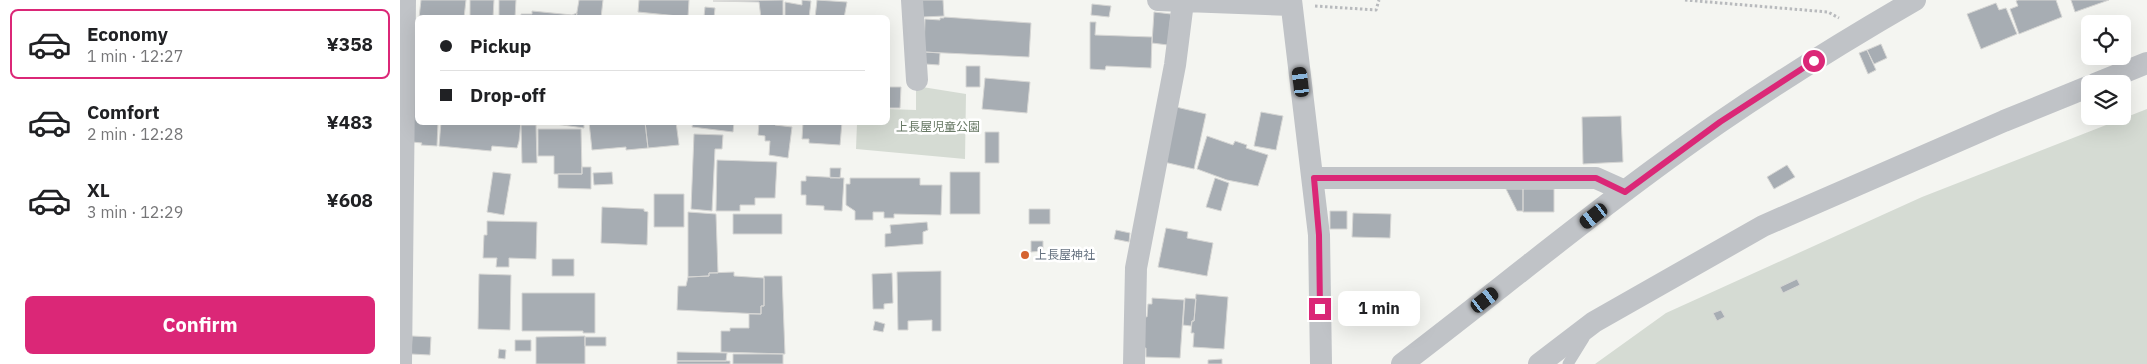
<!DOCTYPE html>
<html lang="en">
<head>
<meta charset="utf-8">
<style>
	:root { --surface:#fff; --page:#f2f2f2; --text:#202124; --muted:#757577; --line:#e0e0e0; --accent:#db2777 }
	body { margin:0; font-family:"IBM Plex Sans","Noto Sans JP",sans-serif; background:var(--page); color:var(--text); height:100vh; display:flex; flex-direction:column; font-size:19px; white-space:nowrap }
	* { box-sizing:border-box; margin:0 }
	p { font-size:16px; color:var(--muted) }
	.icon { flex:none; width:28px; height:28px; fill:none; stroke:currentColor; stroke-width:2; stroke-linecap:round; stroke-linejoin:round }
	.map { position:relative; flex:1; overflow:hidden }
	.details { display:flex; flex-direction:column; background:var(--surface); width:400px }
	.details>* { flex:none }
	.banner { position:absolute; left:15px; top:15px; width:475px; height:110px; border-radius:8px; box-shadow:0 5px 20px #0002; display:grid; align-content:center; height:110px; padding:0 25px; background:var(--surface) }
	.tools { position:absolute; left:1681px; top:15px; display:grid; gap:10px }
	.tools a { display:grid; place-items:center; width:50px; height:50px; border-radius:8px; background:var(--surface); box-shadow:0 5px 20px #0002; font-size:25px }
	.end { position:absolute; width:22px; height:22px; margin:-11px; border:6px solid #db2777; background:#fff; box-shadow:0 0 0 2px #fff }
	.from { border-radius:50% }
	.bubble { position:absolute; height:35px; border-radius:8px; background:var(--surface); box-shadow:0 5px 20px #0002; font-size:16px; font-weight:800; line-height:35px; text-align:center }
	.car { position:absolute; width:15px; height:30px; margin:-15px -8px; border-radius:6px; box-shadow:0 0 4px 1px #0007; background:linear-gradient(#222 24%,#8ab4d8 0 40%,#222 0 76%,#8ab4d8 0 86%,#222 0) }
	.banner b { display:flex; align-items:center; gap:18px; height:48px; font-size:19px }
	.banner b+b { border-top:1px solid var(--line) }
	.banner i { width:12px; height:12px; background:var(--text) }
	ul { padding:9px 0 0; list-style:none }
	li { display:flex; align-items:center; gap:15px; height:70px; margin:0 10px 8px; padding:0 15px; border:2px solid transparent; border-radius:8px }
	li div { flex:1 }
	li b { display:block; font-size:19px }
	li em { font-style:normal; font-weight:800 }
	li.on { border-color:var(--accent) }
	li>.icon { width:45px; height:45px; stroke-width:1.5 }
	.primary-button { display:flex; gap:10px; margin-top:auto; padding:10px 25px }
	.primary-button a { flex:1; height:58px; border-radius:8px; background:var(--accent); color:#fff; font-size:20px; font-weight:800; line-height:58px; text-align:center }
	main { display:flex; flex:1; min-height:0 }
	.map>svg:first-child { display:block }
	.green { fill:#d5dbd3 }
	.building { fill:#a7adb3; stroke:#d6d6d4 }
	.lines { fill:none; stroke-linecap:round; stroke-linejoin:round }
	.path { stroke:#b8babd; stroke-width:3; stroke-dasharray:2.5 2.5; stroke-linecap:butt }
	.service { stroke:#c0c3c7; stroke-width:11 }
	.minor { stroke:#c0c3c7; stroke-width:22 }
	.route { stroke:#db2777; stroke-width:6 }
	.poi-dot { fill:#d56331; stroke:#fff; stroke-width:2 }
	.labels { text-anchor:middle; stroke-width:5; stroke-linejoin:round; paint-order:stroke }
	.park-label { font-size:12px; fill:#677864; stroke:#fff }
	.poi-label { font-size:12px; fill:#667280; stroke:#fff; text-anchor:start }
</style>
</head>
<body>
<main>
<section class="details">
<ul>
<li class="on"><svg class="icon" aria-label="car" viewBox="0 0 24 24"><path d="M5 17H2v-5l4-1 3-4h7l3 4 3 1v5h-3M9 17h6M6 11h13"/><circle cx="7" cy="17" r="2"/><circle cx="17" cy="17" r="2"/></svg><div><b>Economy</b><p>1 min · 12:27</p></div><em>¥358</em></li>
<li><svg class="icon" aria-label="car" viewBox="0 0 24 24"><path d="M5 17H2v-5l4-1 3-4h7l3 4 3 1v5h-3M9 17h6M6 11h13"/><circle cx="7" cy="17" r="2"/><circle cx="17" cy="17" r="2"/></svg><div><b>Comfort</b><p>2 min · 12:28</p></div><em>¥483</em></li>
<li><svg class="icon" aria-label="car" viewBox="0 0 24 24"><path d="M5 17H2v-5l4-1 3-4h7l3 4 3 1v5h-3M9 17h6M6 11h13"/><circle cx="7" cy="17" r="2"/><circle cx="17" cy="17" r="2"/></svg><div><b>XL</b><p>3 min · 12:29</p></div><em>¥608</em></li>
</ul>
<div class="primary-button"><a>Confirm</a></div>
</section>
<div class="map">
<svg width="1747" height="364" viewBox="0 0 1747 364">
	<rect width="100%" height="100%" fill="#f4f5f1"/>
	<path class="green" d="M516,86L566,94L565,159L456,149L457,123L488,122V109L516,110Z
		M1747,109V364H1195L1266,313L1522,197Z"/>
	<path class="building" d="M21,0H66L64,18H19Z
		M70,0H94L93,18H70Z
		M99,0H116L115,18H99Z
		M179,0H203L201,18H176Z
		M239,0H289L288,17L238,12Z
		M383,0V18H361L359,2L313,1Z
		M402,0L411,1L409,18H385V2L402,5Z
		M417,0L447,2L444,18H415Z
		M522,0H543L544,16L523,17Z
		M1618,0H1656L1662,17L1619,34L1610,9L1618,6L1616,1Z
		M1671,0H1709L1675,12Z
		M1596,3L1599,10L1606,8L1617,34L1581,49L1567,14Z
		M692,4L711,6L709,17L691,15Z
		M305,7L315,8L314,18L304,17Z
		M132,11L172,15L177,13L176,18H121V14H132Z
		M754,12L771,14L768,45L752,43Z
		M544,17L631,23L629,57L524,52L525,19L540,20V18H544Z
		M690,22H696L695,35L752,37L751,68L706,66L705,70L690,69Z
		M1481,44L1487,58L1474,64L1467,50Z
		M1467,50L1476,70L1468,74L1459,53Z
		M525,52L540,53L539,65L525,64Z
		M566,66H580V87H566Z
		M14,73H18V122H38L37,146L21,145L22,143L12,142Z
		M585,78L630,82L627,113L582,109Z
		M488,87H501L500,108H488Z
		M776,107L806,114L794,169L764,162Z
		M861,112L883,116L876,150L854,146Z
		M1221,116L1223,162L1183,164L1182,117Z
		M41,122H121L119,141L117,148L92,146L91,151L39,146Z
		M141,122H184V128Z
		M189,122H245L248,148L226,150V147L192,150Z
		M245,122H276L279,145L248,148Z
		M293,122H334L333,132L292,127Z
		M359,122H375V125L392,127L388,158L369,155L370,141H365V136L358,135Z
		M403,122H442L440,145L409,143V139H402Z
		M121,125H136L137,163H122Z
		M138,129H181L182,174H154V156H138Z
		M585,132H599V163H585Z
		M294,134L323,135L322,149H315L312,211L291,209Z
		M807,136L833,145L835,141L847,145L846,148L868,155L858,186L827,180L797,169Z
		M317,160L377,162L375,198H355V205H340V211H316Z
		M1387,165L1395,177L1374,189L1367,177Z
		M182,167H191V189L158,188V174H182Z
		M430,168H441L440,178H430Z
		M93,172L111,174L104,215L87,212Z
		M212,172L213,184L194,185L193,173Z
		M550,172H580V214H550Z
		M406,176L444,178L442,211L424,210V206L406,205V195H401V181H406Z
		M450,178H520V185H542L541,215L494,214V218H484V212H473V220H455V211L446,205V184H450Z
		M815,178L829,183L821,211L806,207Z
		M1106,189H1123V211H1117Z
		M1123,189H1154V212H1123Z
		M254,194H284V227H254Z
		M202,207L244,209V211L248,212L247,245L201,243Z
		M629,209H650V224H629Z
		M930,211H947V229H930Z
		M288,212L316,214L318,273H309V276L288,277Z
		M953,213L991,214L990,238L952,237Z
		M333,214H382V234H333Z
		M87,221L137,222L136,259L109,258V267H96L97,258H83L84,235H87Z
		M527,222L528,230L523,232V244L485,247V234L491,233L490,225Z
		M766,228L788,232L787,238L813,243L807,276L758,267Z
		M716,230L730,233L729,242L714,239Z
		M631,241H643V251L631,252Z
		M152,259H174V276H152Z
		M541,271V331H532V320L508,321V330H498L497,272Z
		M334,272V276L364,278V306H361V314L277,310L278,286H286L288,277L309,276V273Z
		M492,273L493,303L484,304V309H473L472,274Z
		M79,274L111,275L110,330L78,329Z
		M364,276H382L385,354L321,352V331H330V328H349V314H361V306H364Z
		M1397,279L1400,285L1383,293L1380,287Z
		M122,293H195V333H183V331H122Z
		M796,294L828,297L824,349L793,347L794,333H791L792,321H794Z
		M752,298L784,300L780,358L746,357V348H742L744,316L747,317L748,304H752Z
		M785,298L796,299L794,321H792L791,326L783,325Z
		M1321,310L1325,317L1317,321L1313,313Z
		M475,321L485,324L483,332L473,330Z
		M12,336L31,337L30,355L11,354Z
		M185,336V364H136V337Z
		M185,337H206V346H185Z
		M115,340H131V351H115Z
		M99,349L106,350L105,359L98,358Z
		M277,352L327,353L326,361H277Z
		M333,354H383V364H333Z
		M822,359V364H808V360Z
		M277,361H330V364H277Z"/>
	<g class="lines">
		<path class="path" d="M1285,0L1428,12L1439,18
			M915,6L976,10L979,0"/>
		<path class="service" d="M1168,364L1184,338"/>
		<path class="minor" d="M512,0L517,80
			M758,0L891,5
			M891,0L919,235L921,364
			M1695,84L1747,63
			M914,178H1196L1225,191
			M1,364L5,0
			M734,364L736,268L775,65L783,2
			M1002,364C1108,283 1210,198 1320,122C1383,79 1449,38 1515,0
			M1139,364L1194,322L1363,226L1604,121L1690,86"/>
	</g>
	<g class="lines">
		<path class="route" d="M920,309L919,235L914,178H1196L1225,192L1320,122L1414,61"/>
	</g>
	<circle class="poi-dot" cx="625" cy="255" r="5"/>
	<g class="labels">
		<g class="park-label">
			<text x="538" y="131">上長屋児童公園</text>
		</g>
		<g class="poi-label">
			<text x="635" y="259">上長屋神社</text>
		</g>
	</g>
</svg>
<div class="tools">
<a><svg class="icon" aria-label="locate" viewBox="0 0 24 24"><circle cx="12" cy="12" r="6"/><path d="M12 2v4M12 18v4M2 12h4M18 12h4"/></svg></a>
<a><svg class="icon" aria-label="layers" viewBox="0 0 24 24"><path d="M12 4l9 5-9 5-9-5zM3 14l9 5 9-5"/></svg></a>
</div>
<i class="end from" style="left:1414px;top:61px"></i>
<i class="end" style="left:920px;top:309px"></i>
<div class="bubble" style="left:938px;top:291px;width:82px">1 min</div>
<i class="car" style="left:901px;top:82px;rotate:353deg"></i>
<i class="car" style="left:1194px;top:216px;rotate:232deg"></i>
<i class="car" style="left:1085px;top:300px;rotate:52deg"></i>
<div class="banner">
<b><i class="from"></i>Pickup</b>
<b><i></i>Drop-off</b>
</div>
</div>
</main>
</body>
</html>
